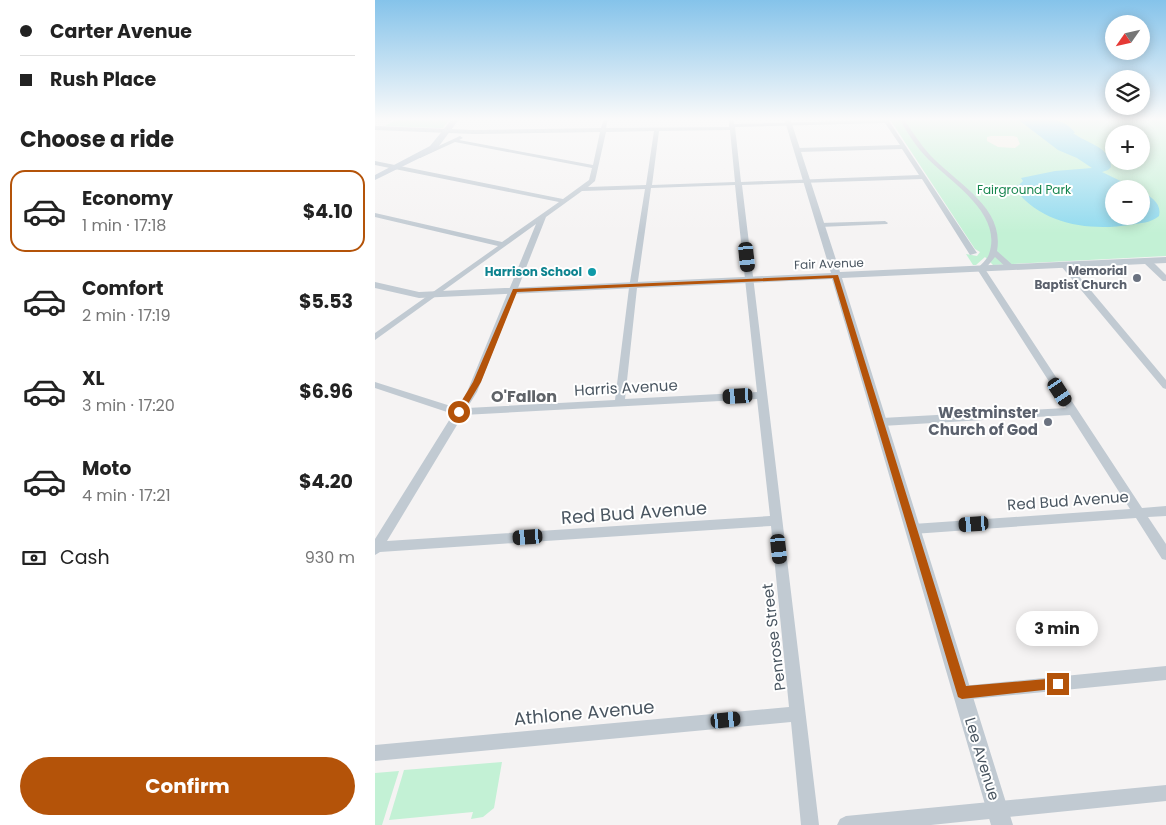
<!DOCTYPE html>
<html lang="en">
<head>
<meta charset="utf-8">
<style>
	:root { --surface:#fff; --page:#f6f6f6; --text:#222; --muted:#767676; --line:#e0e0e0; --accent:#b45309 }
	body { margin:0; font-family:Poppins,sans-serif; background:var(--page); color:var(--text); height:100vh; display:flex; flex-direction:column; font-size:19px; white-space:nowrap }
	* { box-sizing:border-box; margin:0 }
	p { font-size:16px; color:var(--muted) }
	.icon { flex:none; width:28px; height:28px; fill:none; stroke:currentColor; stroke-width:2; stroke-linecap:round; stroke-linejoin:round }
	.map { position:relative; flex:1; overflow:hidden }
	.details { display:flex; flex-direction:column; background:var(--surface); width:375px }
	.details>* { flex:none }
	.guide { display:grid; align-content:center; height:110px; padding:0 20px; background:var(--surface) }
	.needle { width:32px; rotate:236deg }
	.tools { position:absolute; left:730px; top:15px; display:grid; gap:10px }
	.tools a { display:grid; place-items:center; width:45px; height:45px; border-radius:50%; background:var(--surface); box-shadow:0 2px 12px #0003; font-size:25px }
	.end { position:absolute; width:22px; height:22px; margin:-11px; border:6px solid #b45309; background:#fff; box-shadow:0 0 0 2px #fff }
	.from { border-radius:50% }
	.bubble { position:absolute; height:35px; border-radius:18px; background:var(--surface); box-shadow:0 2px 12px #0003; font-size:16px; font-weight:700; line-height:35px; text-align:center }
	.car { position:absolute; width:15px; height:30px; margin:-15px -8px; border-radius:6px; box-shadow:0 0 4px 1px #0007; background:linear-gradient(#222 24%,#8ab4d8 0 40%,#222 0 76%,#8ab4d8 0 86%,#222 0) }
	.guide b { display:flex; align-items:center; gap:18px; height:48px; font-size:19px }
	.guide b+b { border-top:1px solid var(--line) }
	.guide i { width:12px; height:12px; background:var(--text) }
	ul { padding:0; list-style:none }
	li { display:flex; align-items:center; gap:15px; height:82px; margin:0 10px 8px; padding:0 10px; border:2px solid transparent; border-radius:15px }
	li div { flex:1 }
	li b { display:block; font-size:19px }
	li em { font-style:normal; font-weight:700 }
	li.active { border-color:var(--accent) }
	li>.icon { width:45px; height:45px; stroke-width:1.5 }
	h2 { padding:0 20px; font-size:22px; line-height:60px }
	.pay { display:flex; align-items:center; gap:12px; height:55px; padding:0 20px; font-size:19px }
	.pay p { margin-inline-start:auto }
	.button { display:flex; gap:10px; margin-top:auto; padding:10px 20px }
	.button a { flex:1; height:58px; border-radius:30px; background:var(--accent); color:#fff; font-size:20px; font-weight:700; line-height:58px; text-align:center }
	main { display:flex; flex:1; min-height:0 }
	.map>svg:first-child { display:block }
	.green { fill:#c3f1d5; fill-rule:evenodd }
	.sand { fill:#f5f0e5 }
	.water { fill:#90daee }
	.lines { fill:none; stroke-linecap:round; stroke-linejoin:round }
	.minor { fill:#c1cad2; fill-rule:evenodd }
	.tertiary { fill:#c1cad2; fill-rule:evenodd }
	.secondary { fill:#c1cbd6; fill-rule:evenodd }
	.route { fill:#b45309 }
	.culture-dot { fill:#0f9aa8; stroke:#fff; stroke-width:2 }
	.worship-dot { fill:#6b7280; stroke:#fff; stroke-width:2 }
	.labels { text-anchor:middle; stroke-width:4; stroke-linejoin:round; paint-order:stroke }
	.far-park-label { font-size:12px; fill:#17864f; stroke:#fff }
	.far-street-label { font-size:12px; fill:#4a5661; stroke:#fff }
	.far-worship-label { font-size:12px; font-weight:bold; fill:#5b616d; stroke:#fff; text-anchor:end }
	.far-culture-label { font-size:12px; font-weight:bold; fill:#0d838f; stroke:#fff; text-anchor:end }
	.street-label { font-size:15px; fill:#4a5661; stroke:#fff }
	.worship-label { font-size:15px; font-weight:bold; fill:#5b616d; stroke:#fff; text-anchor:end }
	.neighbourhood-label { font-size:16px; font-weight:bold; fill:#5f6368; stroke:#fff }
	.near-street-label { font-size:18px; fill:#4a5661; stroke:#fff }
</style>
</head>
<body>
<main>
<section class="details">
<div class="guide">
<b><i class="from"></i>Carter Avenue</b>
<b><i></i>Rush Place</b>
</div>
<h2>Choose a ride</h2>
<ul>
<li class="active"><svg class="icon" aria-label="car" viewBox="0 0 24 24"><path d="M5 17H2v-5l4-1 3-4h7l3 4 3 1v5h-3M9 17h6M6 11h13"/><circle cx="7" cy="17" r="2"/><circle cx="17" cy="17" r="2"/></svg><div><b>Economy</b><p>1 min · 17:18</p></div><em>$4.10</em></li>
<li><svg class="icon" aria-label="car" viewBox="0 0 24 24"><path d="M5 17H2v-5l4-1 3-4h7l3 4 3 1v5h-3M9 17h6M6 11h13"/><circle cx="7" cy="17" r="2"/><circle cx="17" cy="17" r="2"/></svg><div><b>Comfort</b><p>2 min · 17:19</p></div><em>$5.53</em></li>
<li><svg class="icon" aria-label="car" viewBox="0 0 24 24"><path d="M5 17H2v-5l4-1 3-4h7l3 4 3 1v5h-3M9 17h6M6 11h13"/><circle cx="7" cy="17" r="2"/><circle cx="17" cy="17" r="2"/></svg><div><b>XL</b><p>3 min · 17:20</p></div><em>$6.96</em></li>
<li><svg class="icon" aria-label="car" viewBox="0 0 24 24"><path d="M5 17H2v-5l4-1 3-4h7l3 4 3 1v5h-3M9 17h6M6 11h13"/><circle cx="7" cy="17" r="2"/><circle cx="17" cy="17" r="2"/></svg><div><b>Moto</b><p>4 min · 17:21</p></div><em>$4.20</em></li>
</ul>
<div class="pay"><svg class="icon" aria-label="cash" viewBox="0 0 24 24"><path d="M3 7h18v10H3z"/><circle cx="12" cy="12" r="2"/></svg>Cash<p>930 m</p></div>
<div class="button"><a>Confirm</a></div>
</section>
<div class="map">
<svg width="791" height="825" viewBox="0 0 791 825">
	<rect width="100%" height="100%" fill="#f5f3f3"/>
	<path class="green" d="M25,118L74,120L68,128H65L10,126Z
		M514,118H791V256L618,265L610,257L601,265H598L591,254L602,256L605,252L600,249ZM739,134H766V161H739ZM739,189H766V216H739Z
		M127,762L119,808L108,817L96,819L98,812L14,820L29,770Z
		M24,771L7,825H0V773Z"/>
	<path class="sand" d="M616,136H638L642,137L645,144L640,148L623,147L612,141V137Z"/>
	<path class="water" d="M641,118C660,118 688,115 700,133H698C711,143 736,147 736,167L733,170L727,172L762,189H739V216H766V191C776,197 787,203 784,216C776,223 765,223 755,225C714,231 667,225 640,189V185H644L648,181L646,178L680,171L717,168L702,158L683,150Z"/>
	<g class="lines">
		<path class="minor" d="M229,118H233L231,128L354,127V118H358L359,124L509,120L508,118H512L602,253L595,255L547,179L367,185L444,825H426L416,722L0,761V745L414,707L396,526L5,552L0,555V539L78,414L0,388V382L82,408L92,392L161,224L0,340V333L123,246L0,217V213L127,242L184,202L0,165V161L188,199L214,180L217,168L80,142L45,158L40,157L85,136L88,138L84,140L218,165L225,132L99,134L0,130V126L99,130L226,128ZM510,123L525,145L423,148L420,150L423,152L527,149L544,175L366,182L360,127ZM355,130L360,182L277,185L284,131ZM279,131L271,185L213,187L220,181L231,132ZM360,185L382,392L250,399L262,288L276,188ZM270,189L254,288L240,400L92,408L102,392L171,217L207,191ZM382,399L395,516L12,541L88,415Z
			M524,118H528C537,131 545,144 555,155C581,183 630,207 622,251L640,267L639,269H633L620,257L610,269L767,508L791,506V516L773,517L791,544V560L787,559L761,518L538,534L534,533L532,529L534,525L538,524L755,509L695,415L507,426L503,425L502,422L507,418L691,408L602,269C606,264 612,260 614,254C628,214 577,183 553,159C541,147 532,132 524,118Z
			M510,221L513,223L512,224L445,227L442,225L445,223Z
			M769,259H775L791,275V281H788L769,263Z
			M686,262H692L791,380V389L788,388L686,266Z
			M791,666V680L587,700L582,698L580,693L582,688L587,686Z
			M791,785V801L556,825H462L465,819L471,816Z"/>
		<path class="tertiary" d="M409,118H415L465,272L791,257V263L467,278L638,825H616L457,279L44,298L0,288V282L44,292L456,273Z"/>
		<path class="secondary" d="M78,118H85L61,150L0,180V175L55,146Z"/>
	</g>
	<linearGradient id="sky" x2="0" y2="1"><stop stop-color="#85c3ea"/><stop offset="0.51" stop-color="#fafafa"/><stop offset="1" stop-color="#fafafa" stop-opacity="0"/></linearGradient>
	<rect width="791" height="233" fill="url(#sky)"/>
	<path class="route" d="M463,275L591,686L683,678L687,679L689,684L687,688L587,699L583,697L458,278L142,292L106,382L87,414H81L80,412L98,382L138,289Z"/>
	<circle class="culture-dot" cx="217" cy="272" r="5"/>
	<g class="worship-dot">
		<circle cx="762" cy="278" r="5"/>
		<circle cx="673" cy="422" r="5"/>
	</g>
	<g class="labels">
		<g class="far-park-label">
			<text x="649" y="194">Fairground Park</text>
		</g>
		<g class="far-street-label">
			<text transform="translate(454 264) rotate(-2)" y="4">Fair Avenue</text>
		</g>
		<g class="far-worship-label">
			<text x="752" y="275">Memorial<tspan x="752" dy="14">Baptist Church</tspan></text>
		</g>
		<g class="far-culture-label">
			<text x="207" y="276">Harrison School</text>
		</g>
		<g class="street-label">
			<text transform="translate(251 388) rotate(-3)" y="5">Harris Avenue</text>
			<text transform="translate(693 501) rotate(-4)" y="5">Red Bud Avenue</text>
			<text transform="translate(399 637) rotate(-97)" y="5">Penrose Street</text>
			<text transform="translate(607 759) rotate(73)" y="5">Lee Avenue</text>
		</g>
		<g class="worship-label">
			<text x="663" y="418">Westminster<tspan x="663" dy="17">Church of God</tspan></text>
		</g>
		<g class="neighbourhood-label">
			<text x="149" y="402">O'Fallon</text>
		</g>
		<g class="near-street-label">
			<text transform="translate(259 513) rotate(-4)" y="6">Red Bud Avenue</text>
			<text transform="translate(209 713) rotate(-5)" y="6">Athlone Avenue</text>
		</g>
	</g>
</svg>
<div class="tools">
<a><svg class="needle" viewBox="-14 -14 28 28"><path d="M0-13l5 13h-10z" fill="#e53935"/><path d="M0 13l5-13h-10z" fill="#767676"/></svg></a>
<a><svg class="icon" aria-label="layers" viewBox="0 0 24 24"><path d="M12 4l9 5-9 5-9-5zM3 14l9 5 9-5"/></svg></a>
<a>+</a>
<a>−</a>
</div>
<i class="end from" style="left:84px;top:412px"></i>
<i class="end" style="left:683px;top:684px"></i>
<div class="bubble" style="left:641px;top:611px;width:82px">3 min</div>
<i class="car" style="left:372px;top:257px;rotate:174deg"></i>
<i class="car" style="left:685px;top:392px;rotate:147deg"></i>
<i class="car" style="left:363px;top:396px;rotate:267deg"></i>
<i class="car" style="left:599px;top:524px;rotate:266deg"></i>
<i class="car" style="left:153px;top:537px;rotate:266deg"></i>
<i class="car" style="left:404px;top:549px;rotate:174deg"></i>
<i class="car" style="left:351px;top:720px;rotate:84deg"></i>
</div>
</main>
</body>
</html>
